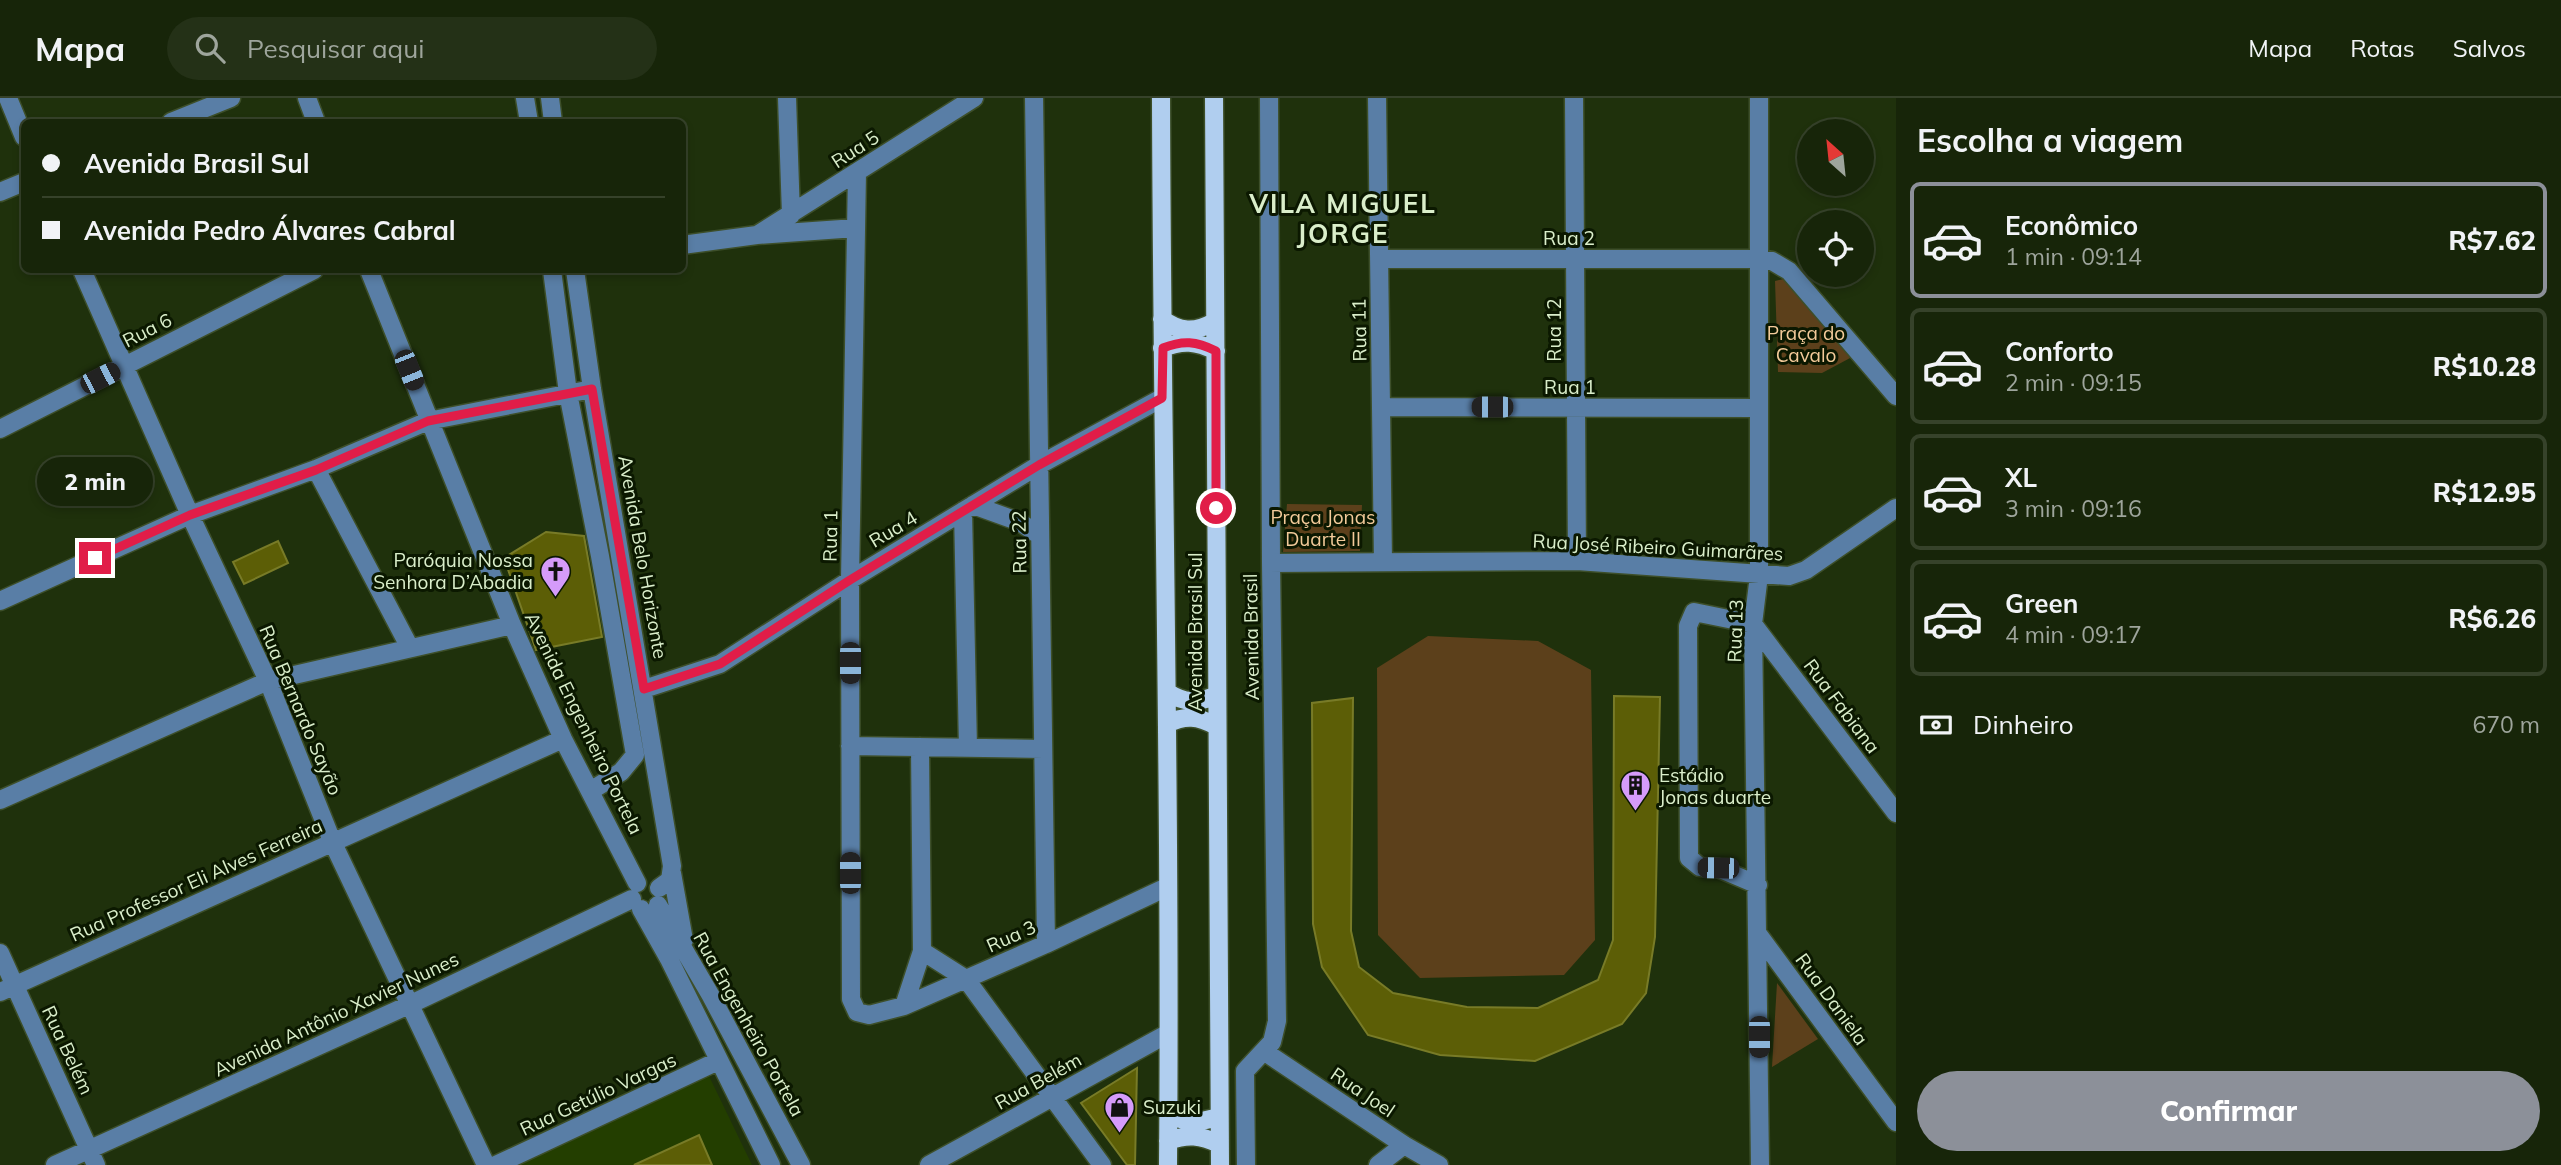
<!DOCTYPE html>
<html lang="pt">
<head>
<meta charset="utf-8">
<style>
	:root { --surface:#172509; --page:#243117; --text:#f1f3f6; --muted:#9ea59c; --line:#36422a; --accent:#8c9099 }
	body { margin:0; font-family:Mulish,sans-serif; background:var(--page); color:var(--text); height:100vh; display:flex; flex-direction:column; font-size:26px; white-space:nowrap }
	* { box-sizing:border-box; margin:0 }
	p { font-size:23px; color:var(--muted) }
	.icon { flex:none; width:38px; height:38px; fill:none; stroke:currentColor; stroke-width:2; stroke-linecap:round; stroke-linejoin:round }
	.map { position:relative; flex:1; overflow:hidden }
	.details { display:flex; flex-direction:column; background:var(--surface); width:665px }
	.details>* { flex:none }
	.banner { position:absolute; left:21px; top:21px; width:665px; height:154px; border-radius:10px; box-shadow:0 4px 10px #0003,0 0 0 2px var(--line); display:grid; align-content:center; height:154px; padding:0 21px; background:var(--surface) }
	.needle { width:46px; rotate:333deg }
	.tools { position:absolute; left:1797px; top:21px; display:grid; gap:14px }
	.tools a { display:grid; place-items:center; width:77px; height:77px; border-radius:50%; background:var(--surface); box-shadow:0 4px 10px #0003,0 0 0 2px var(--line); font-size:35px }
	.end { position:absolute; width:32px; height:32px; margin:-16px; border:9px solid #e11d48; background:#fff; box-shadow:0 0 0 4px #fff }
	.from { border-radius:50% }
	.bubble { position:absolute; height:49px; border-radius:24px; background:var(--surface); box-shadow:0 4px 10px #0003,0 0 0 2px var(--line); font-size:23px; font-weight:800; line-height:49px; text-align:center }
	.car { position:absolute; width:21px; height:42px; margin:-21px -10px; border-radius:9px; box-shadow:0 0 5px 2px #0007; background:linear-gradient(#222 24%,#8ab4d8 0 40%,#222 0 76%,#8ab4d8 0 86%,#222 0) }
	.banner b { display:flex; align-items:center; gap:24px; height:66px; font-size:26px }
	.banner b+b { border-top:2px solid var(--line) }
	.banner i { width:18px; height:18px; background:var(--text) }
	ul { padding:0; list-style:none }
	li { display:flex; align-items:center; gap:21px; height:116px; margin:0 14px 10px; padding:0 7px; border:4px solid var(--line); border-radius:10px }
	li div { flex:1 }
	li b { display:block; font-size:26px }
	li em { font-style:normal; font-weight:800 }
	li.on { border-color:var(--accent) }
	li>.icon { width:63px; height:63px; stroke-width:1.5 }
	h2 { padding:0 21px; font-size:32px; line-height:84px }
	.pay { display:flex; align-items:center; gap:18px; height:77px; padding:0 21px; font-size:26px }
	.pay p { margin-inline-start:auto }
	.cta { display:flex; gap:14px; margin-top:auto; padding:14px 21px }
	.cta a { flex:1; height:80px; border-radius:42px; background:var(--accent); color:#fff; font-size:28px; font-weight:800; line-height:80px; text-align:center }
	header { display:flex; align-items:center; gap:42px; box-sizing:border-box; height:98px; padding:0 35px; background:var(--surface); border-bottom:2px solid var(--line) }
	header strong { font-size:33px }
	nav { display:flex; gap:38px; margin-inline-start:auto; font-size:24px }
	.search { width:490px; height:63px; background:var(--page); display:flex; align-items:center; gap:18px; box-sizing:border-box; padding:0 24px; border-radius:38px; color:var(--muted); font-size:26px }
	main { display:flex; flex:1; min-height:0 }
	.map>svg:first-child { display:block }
	.built { fill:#233e00 }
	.green { fill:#5c401b }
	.building { fill:#5c5e06; stroke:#787b27; stroke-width:2 }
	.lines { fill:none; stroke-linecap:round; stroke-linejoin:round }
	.minor-casing { stroke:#3d4f2a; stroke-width:21 }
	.major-casing { stroke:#3d4f2a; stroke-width:21 }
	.minor { stroke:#597ea6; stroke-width:18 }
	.major { stroke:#b0ceef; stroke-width:18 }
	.route { stroke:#e11d48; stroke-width:9 }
	.labels { text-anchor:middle; stroke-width:6; stroke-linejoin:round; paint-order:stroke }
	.street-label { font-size:19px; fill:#daeeca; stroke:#0b1800 }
	.park-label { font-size:19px; fill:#f3ca99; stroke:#0b1800 }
	.poi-label { font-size:19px; fill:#daeeca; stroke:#0b1800; text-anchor:start }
	.district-label { font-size:26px; font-weight:bold; letter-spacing:2px; fill:#daeeca; stroke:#0b1800 }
</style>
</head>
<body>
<header>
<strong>Mapa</strong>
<div class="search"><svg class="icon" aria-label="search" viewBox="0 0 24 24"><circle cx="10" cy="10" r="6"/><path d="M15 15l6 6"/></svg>Pesquisar aqui</div>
<nav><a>Mapa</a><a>Rotas</a><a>Salvos</a></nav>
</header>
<main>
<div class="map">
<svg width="1896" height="1067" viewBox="0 0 1896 1067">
	<rect width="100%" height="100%" fill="#1f310c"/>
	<path class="built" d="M708,976L752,1067H712L698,1038L655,1067H517Z"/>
	<path class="green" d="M1788,180L1852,259L1822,275L1778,274L1775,183Z
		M1287,406L1362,407L1360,453L1283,454Z
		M1428,538L1538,543L1591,572L1595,842L1564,877L1420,880L1378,837L1377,570Z
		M1777,885L1818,941L1772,969Z"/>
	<path class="building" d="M546,434L584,438L602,539L536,552L504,460Z
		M278,443L288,465L244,486L233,464Z
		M1614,598L1660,599L1655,839L1646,895L1622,926L1535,963L1440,957L1368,937L1322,869L1313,826L1312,605L1353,600L1351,833L1359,869L1393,895L1467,909L1538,910L1598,882L1613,842Z
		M1137,970L1135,1067H1127L1081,1005Z
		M699,1037L712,1067H634Z"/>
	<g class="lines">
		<defs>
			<path id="minor" d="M8,0L24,39
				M307,0L316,24
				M525,0L529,24
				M550,0L553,24
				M787,0L791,117
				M1034,0L1046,846
				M1377,0L1383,464
				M1574,0L1577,463
				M1759,0V477L1753,526L1760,1067
				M171,24L231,0
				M857,74L850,482L851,901L857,914L869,917L904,908L1046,846L1167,789
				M0,94L24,84
				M757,137L974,0
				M682,147L757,137L856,130
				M1379,161H1759L1772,163L1789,173L1896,298
				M82,172L190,417L268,583L332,743L486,1067
				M369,172L512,527L563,641L637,785
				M552,172L568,295L600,458L635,657L621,674L592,692
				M575,172L592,291L672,768L670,782L659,790
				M1381,309L1759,310
				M0,331L314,172
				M316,371L410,550
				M973,407L1020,424L1040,438
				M963,413L968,650
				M1271,465L1577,463L1789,478L1806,472L1896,410
				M0,503L190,417L316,371L428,323L592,291
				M644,591L720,566L850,482L1039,367L1162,300
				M850,648L1043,651
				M0,702L268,583L512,527
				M672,775L684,842
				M1758,787L1718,770L1700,769L1689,760L1688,528L1694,514L1753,526L1896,715
				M658,807L711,898L801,1067
				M641,811L669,861L771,1067
				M1758,836L1896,1024
				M922,853L966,881L1102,1067
				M0,855L96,1067
				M0,894L563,641
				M904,908L922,853L920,649
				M1265,954L1404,1047L1439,1067
				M55,1067L411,906L632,801
				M496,1067L718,963
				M929,1067L1167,936
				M1246,1067L1245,973L1272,944L1277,923L1271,465L1269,0
				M1378,1067L1404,1047"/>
			<path id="major" d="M1161,0C1162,356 1171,711 1168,1067
				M1214,0L1220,1067
				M1162,221C1179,234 1195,235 1214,224
				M1162,250C1183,242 1196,243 1216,253
				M1167,594C1184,605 1198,606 1216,597
				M1167,626C1185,617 1198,618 1216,628
				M1168,1017L1193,1025L1219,1019
				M1168,1043C1187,1036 1201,1037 1219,1046"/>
		</defs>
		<use href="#minor" class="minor-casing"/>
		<use href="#major" class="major-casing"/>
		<use href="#minor" class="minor"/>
		<use href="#major" class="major"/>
	</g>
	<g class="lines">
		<path class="route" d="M95,460L190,417L316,372L428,323L592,291L644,591L720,566L850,482L1039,367L1162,300L1163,250C1183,242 1196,243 1216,253V410"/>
	</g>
	<defs>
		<symbol id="church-pin" viewBox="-11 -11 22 30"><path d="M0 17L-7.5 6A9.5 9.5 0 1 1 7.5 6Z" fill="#d59bfa" stroke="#0b1800"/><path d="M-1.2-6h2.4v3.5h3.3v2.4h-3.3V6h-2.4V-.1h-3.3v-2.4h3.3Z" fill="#111"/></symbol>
		<symbol id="building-pin" viewBox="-11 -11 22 30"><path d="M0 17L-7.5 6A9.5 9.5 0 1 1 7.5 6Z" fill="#d59bfa" stroke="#0b1800"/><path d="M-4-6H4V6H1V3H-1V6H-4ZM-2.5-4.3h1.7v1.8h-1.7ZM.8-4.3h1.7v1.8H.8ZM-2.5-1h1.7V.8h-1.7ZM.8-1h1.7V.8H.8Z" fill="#111"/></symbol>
		<symbol id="shop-pin" viewBox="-11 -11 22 30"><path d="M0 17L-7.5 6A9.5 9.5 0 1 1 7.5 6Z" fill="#d59bfa" stroke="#0b1800"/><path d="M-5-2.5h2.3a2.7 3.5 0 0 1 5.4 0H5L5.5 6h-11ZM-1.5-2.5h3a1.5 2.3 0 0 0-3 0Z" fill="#111"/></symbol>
	</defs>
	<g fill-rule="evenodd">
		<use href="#church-pin" x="538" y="456" width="35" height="47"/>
		<use href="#building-pin" x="1618" y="670" width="35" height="47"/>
		<use href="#shop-pin" x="1102" y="992" width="35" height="47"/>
	</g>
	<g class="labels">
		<g class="street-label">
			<text transform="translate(855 51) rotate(-33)" y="7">Rua 5</text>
			<text x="1569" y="147">Rua 2</text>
			<text transform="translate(147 232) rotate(-27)" y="7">Rua 6</text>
			<text transform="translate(1359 232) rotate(-91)" y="7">Rua 11</text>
			<text transform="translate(1554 232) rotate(-90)" y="7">Rua 12</text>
			<text x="1570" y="296">Rua 1</text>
			<text transform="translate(893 431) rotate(-31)" y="7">Rua 4</text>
			<text transform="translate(830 438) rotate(-89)" y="7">Rua 1</text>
			<text transform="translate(1019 444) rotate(-91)" y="7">Rua 22</text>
			<text transform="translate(1658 449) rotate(3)" y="7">Rua José Ribeiro Guimarãres</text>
			<text transform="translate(643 459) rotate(80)" y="7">Avenida Belo Horizonte</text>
			<text transform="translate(1735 533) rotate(-88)" y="7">Rua 13</text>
			<text transform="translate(1195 534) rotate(-90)" y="7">Avenida Brasil Sul</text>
			<text transform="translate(1251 539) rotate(-91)" y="7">Avenida Brasil</text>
			<text transform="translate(1842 608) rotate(53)" y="7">Rua Fabiana</text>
			<text transform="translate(301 612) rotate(67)" y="7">Rua Bernardo Sayão</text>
			<text transform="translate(584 625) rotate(64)" y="7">Avenida Engenheiro Portela</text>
			<text transform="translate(196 782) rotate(-24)" y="7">Rua Professor Eli Alves Ferreira</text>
			<text transform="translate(1011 838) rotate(-24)" y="7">Rua 3</text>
			<text transform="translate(1832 901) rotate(54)" y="7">Rua Daniela</text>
			<text transform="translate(336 916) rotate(-25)" y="7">Avenida Antônio Xavier Nunes</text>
			<text transform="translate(749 926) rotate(61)" y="7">Rua Engenheiro Portela</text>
			<text transform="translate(68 952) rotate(65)" y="7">Rua Belém</text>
			<text transform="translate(1038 983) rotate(-29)" y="7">Rua Belém</text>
			<text transform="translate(1363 994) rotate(34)" y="7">Rua Joel</text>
			<text transform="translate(598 996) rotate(-25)" y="7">Rua Getúlio Vargas</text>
		</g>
		<g class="park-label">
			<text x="1806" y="242">Praça do<tspan x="1806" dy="22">Cavalo</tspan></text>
			<text x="1323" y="426">Praça Jonas<tspan x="1323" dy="22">Duarte II</tspan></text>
		</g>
		<g class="poi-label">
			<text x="533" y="469" text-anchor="end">Paróquia Nossa<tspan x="533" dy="22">Senhora D’Abadia</tspan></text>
			<text x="1659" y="684">Estádio<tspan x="1659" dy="22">Jonas duarte</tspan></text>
			<text x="1143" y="1016">Suzuki</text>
		</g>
		<g class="district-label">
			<text x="1343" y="115">VILA MIGUEL<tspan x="1343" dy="30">JORGE</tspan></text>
		</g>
	</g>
</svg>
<div class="tools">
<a><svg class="needle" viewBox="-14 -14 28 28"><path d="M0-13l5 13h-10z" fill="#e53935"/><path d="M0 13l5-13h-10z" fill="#9ea59c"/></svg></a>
<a><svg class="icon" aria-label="locate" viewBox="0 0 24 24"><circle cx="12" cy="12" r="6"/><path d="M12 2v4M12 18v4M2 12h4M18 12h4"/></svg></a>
</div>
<i class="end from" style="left:1216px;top:410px"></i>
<i class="end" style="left:95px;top:460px"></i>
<div class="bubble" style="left:37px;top:359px;width:116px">2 min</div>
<i class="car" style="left:409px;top:272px;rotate:158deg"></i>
<i class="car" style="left:100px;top:280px;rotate:63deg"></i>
<i class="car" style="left:1492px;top:309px;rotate:270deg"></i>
<i class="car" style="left:850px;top:565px;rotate:180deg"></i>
<i class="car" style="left:1718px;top:770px;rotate:271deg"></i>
<i class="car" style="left:850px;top:775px;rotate:0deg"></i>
<i class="car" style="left:1759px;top:939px;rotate:180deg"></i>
<div class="banner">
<b><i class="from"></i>Avenida Brasil Sul</b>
<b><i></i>Avenida Pedro Álvares Cabral</b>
</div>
</div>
<section class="details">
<h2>Escolha a viagem</h2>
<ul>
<li class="on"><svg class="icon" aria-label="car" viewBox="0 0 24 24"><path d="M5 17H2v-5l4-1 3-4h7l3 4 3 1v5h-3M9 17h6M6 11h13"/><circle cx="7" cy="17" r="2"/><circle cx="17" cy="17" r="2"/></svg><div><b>Econômico</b><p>1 min · 09:14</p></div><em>R$7.62</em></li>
<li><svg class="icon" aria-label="car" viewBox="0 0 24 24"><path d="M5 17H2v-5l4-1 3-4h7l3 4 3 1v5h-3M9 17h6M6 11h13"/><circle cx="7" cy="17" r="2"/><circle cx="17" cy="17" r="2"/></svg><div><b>Conforto</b><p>2 min · 09:15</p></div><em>R$10.28</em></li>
<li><svg class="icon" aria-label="car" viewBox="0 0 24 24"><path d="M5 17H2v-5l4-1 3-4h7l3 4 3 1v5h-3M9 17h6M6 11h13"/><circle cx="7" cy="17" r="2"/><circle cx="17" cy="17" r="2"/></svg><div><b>XL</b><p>3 min · 09:16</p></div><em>R$12.95</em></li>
<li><svg class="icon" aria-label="car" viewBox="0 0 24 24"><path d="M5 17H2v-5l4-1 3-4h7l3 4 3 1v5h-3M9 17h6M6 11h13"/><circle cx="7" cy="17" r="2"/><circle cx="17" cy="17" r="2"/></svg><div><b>Green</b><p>4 min · 09:17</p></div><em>R$6.26</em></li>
</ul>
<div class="pay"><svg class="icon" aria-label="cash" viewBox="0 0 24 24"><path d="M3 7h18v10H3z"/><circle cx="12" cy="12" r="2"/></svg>Dinheiro<p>670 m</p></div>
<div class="cta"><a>Confirmar</a></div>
</section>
</main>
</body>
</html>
